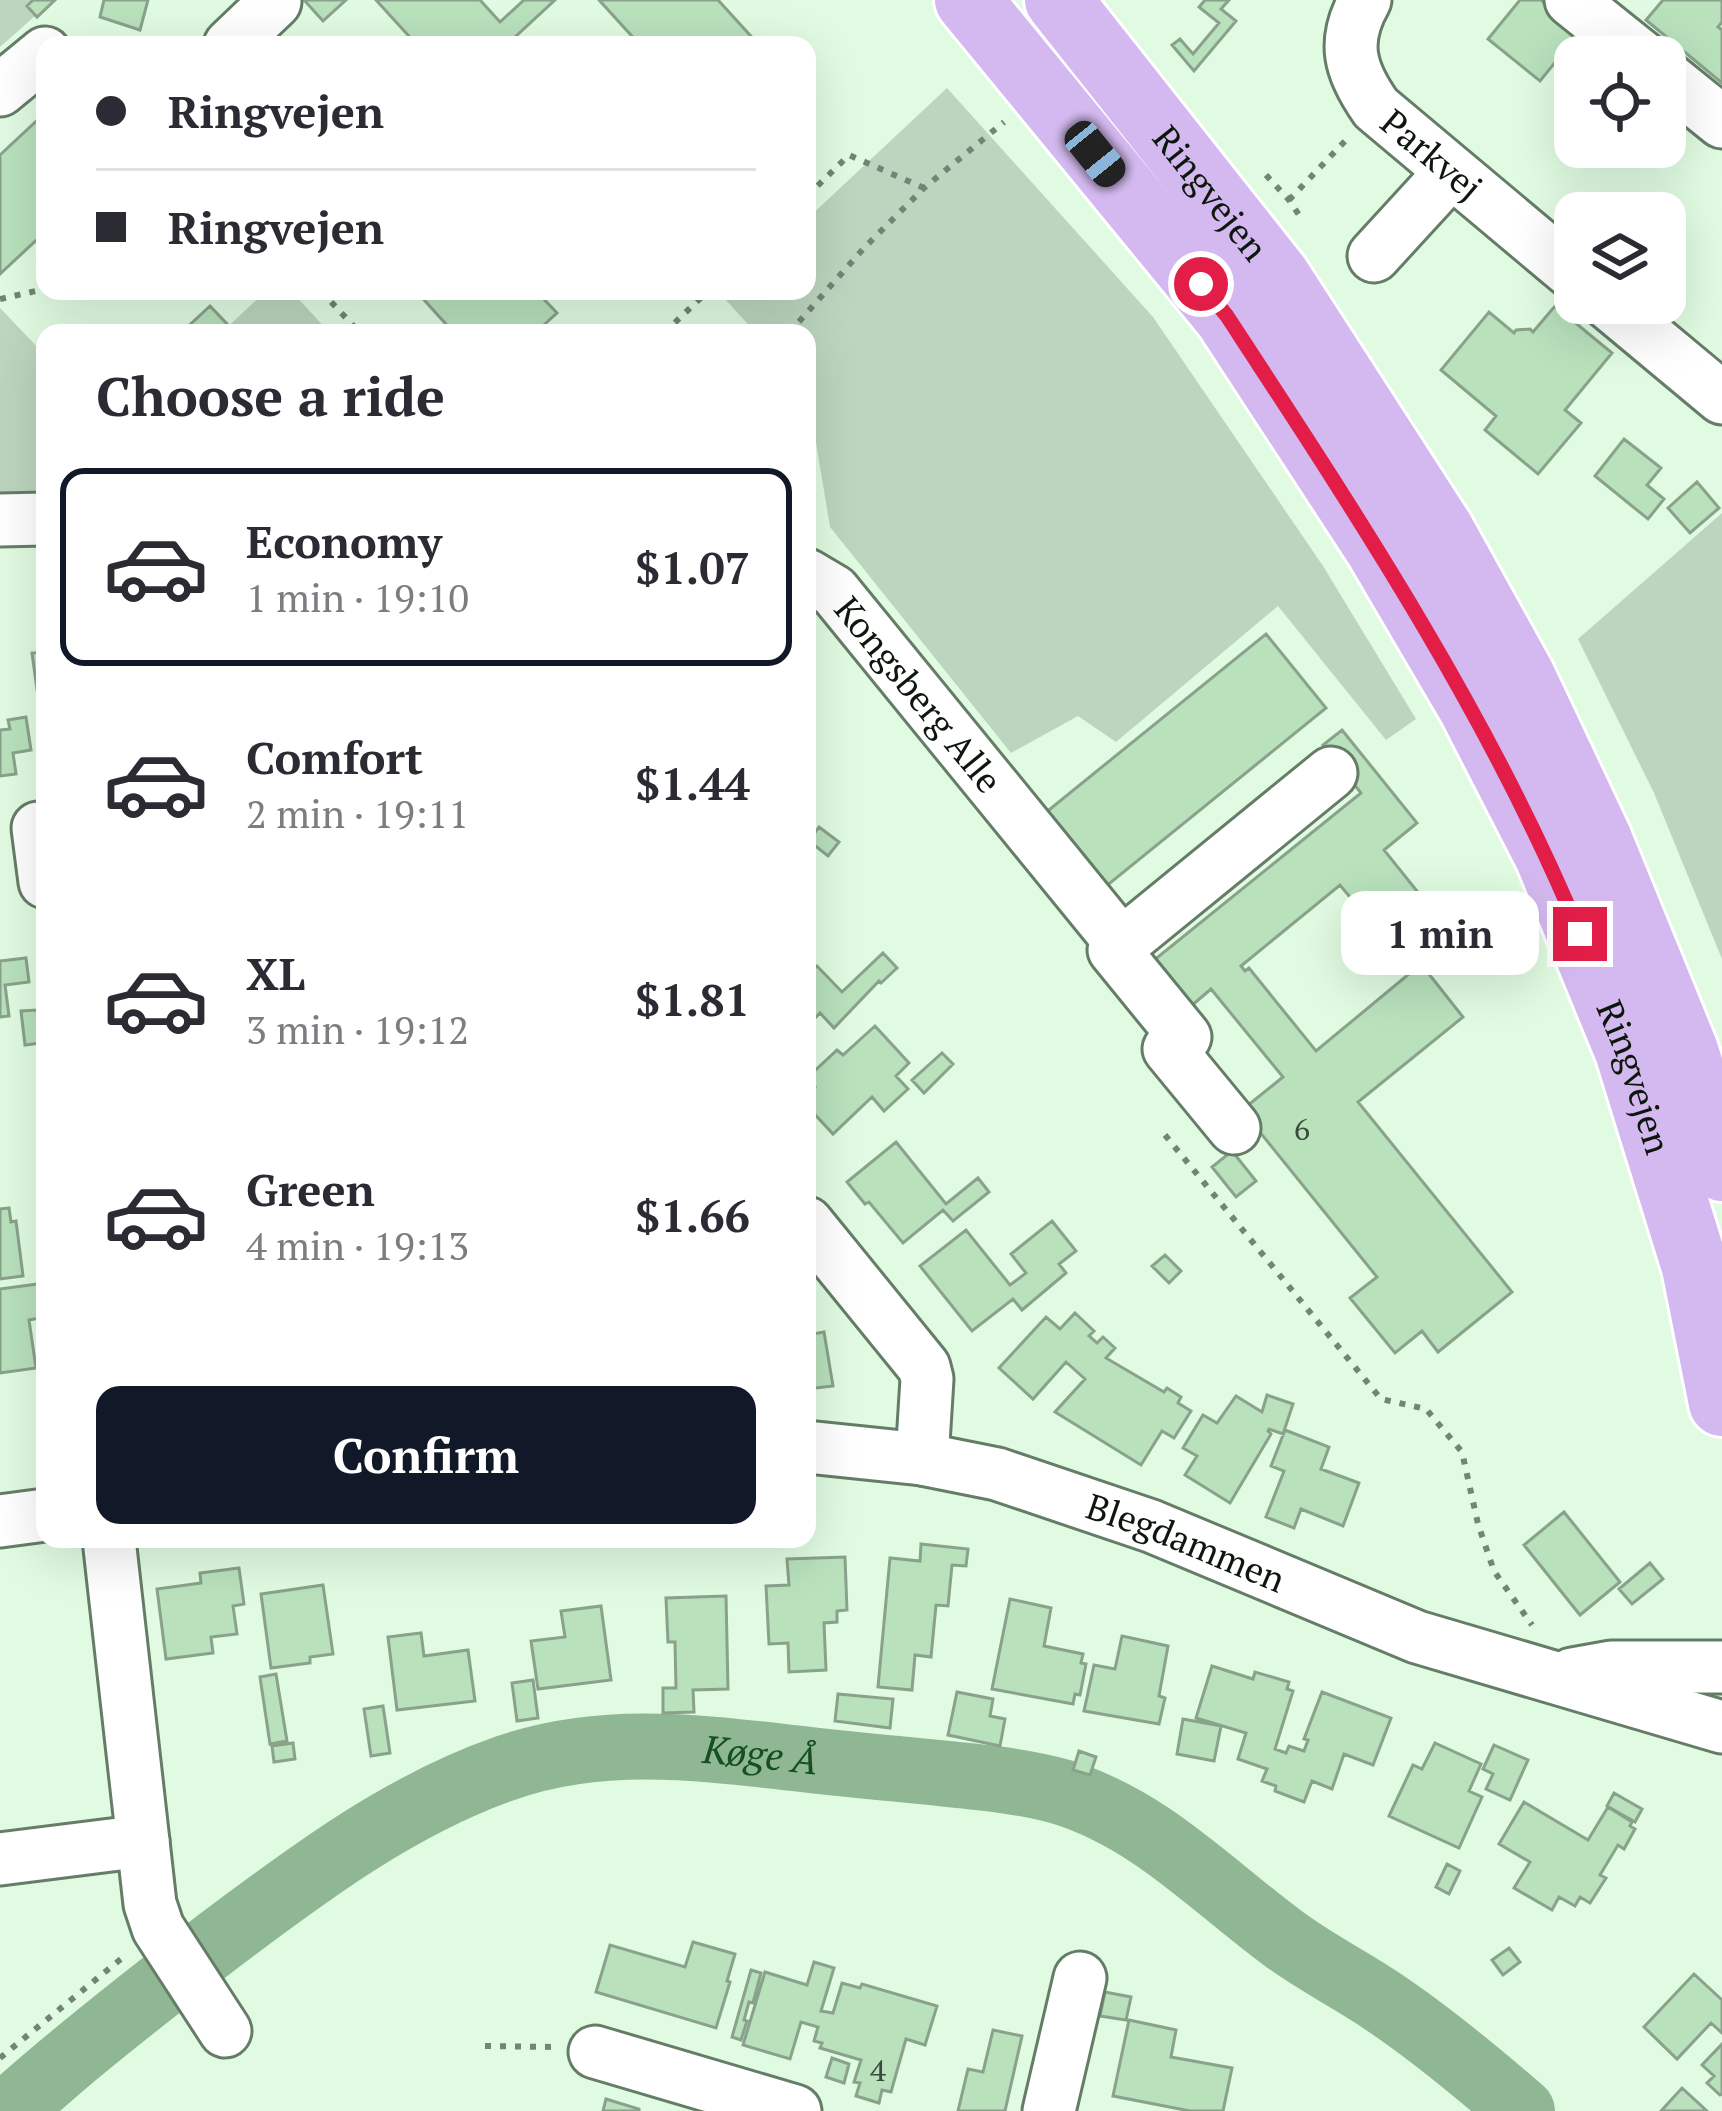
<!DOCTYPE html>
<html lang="en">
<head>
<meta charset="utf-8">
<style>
	:root { --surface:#fff; --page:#f7f7f7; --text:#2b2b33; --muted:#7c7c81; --line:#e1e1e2; --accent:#111827 }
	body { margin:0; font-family:"PT Serif",serif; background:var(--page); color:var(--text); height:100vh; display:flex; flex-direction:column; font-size:45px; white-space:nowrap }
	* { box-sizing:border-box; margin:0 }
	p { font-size:39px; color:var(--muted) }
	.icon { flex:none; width:66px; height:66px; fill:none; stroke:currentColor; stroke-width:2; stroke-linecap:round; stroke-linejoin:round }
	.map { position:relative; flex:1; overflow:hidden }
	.drawer { position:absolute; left:36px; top:324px; width:780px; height:1224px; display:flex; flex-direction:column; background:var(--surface); border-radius:24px; box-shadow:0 12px 48px #0002 }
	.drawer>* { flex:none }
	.guide { position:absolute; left:36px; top:36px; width:780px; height:264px; border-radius:24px; box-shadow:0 12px 48px #0002; display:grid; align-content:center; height:264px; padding:0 60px; background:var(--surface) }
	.buttons { position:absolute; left:1554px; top:36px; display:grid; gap:24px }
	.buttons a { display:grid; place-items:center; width:132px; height:132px; border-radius:24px; background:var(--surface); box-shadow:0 12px 48px #0002; font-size:60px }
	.end { position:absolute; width:54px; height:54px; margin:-27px; border:15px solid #e11d48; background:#fff; box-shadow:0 0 0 6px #fff }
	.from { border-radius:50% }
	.bubble { position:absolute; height:84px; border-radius:24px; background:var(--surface); box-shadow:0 12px 48px #0002; font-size:39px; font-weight:700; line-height:84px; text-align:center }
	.car { position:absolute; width:36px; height:72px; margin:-36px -18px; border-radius:15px; box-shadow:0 0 9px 3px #0007; background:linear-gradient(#222 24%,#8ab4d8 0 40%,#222 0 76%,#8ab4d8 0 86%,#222 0) }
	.guide b { display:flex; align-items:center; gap:42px; height:114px; font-size:45px }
	.guide b+b { border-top:3px solid var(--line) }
	.guide i { width:30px; height:30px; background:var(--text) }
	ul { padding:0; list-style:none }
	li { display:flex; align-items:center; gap:36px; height:198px; margin:0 24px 18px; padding:0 36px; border:6px solid transparent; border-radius:24px }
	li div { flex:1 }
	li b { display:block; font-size:45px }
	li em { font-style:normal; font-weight:700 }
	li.on { border-color:var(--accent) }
	li>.icon { width:108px; height:108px; stroke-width:1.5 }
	h2 { padding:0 60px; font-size:54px; line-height:144px }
	.button { display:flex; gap:24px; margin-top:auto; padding:24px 60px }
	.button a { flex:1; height:138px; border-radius:24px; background:var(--accent); color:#fff; font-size:48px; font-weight:700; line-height:138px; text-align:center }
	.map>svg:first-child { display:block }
	.green { fill:#bcd5be }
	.water { fill:#8fb793 }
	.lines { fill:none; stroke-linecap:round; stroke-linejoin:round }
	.river { stroke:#8fb793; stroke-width:66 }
	.building { fill:#b8e1bc; stroke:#89a28b; stroke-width:3 }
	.minor-casing { stroke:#657d67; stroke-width:57 }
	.major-casing { stroke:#fff; stroke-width:72 }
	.path { stroke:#728474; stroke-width:6; stroke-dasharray:6 9; stroke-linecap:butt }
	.minor { stroke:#fff; stroke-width:51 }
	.major { stroke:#d3b9ef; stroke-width:66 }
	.route { stroke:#e11d48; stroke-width:15 }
	.labels { text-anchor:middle; stroke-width:9; stroke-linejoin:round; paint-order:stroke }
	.number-label { font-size:30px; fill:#384a3a }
	.street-label { font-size:36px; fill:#0d170e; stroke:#e0fbe2 }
	.water-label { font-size:39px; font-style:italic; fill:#145021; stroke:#e0fbe2 }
</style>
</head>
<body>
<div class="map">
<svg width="1722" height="2111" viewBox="0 0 1722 2111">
	<rect width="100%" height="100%" fill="#e0fbe2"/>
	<path class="green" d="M0,0H53L0,47Z
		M947,88L1153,317L1323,566L1416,719L1386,740L1278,606L1116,742L1078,716L1011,753L830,527L807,388V333H756L724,298L731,291H807V219Z
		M266,291H291L330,333H221Z
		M0,308L45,355V495L0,496Z
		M1722,513V959L1654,793L1578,639Z"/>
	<path class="water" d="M151,1957L181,2005L60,2111H0V2082Z"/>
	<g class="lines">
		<path class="river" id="s1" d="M9,2111C76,2051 148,1995 220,1940C309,1873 400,1805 506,1768C600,1735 696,1747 793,1758C835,1763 877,1767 919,1771C966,1776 1016,1779 1062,1792C1149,1819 1209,1883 1280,1936C1311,1960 1346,1977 1379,1999C1429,2032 1477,2072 1522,2111"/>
	</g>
	<path class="building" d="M33,0H55L37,17L27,6Z
		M104,0H148L140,30L100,17Z
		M304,0H346L323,21Z
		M376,0H480L500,22L524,0H555L514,38L521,45H417Z
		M599,0H718L759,45H640Z
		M1205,0H1229L1221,9L1236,21L1194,71L1172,45L1180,39L1193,54L1219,23L1199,7Z
		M1520,0H1541L1580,32L1540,81L1488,39Z
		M1663,0H1722V22L1718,27L1722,30V83L1646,20Z
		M45,113V232L0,274V155Z
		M416,291H536L557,313L535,333H454Z
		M210,306L228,325L219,333H181Z
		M1555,306L1612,353L1565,410L1581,423L1538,474L1485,430L1496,416L1441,370L1489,312L1514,333L1516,330L1530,329L1533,332Z
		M1624,439L1661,468L1647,485L1664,499L1648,519L1595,476Z
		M1697,482L1719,508L1690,533L1668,508Z
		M1266,634L1326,708L1099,892L1039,818Z
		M45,652V747L32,653Z
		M26,717L31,750L13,753L16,774L0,776V730L10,729L8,720Z
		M1342,730L1417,823L1384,850L1441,921L1398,955L1340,885L1241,966L1245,971L1249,968L1316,1051L1421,964L1463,1017L1358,1102L1512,1292L1438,1352L1422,1331L1395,1353L1350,1298L1377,1277L1242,1110L1283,1077L1211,989L1190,1007L1153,961L1361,793L1323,745Z
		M819,827L839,842L828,856L809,841Z
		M883,953L897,968L881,983L879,981L834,1028L820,1013L807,1026V975L817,966L842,992Z
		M26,958L29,982L5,985L9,1016L0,1017V961Z
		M37,1010L41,1043L25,1045L21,1011Z
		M875,1026L909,1063L896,1076L908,1089L884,1111L872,1097L833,1134L807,1106V1095L815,1087L807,1078L837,1050L843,1055Z
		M942,1053L953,1064L924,1093L912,1080Z
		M896,1142L946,1204L978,1178L989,1192L953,1221L943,1210L903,1243L869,1202L865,1204L847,1182Z
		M1232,1151L1256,1181L1236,1197L1212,1167Z
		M9,1208L11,1222L16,1221L23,1276L0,1279V1209Z
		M1052,1221L1076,1251L1059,1264L1066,1273L1022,1310L1013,1299L972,1331L920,1266L966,1230L1010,1285L1026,1273L1011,1254Z
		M1165,1255L1181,1271L1169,1283L1152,1266Z
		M45,1283V1317L29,1320L36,1368L0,1373V1289Z
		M1075,1313L1094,1331L1089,1336L1097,1343L1103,1337L1115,1348L1106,1358L1164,1392L1167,1388L1181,1397L1178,1403L1191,1411L1174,1438L1162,1431L1141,1465L1055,1412L1085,1379L1066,1362L1033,1399L999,1368L1046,1317L1060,1329Z
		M824,1332L833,1386L807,1389V1335Z
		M1267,1395L1293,1404L1283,1434L1269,1429L1268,1431L1271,1434L1230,1503L1185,1475L1197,1456L1183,1448L1203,1415L1217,1423L1236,1396L1262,1412Z
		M1285,1430L1329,1447L1321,1469L1359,1483L1343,1526L1301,1509L1294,1528L1266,1517L1284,1471L1271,1466Z
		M1564,1512L1620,1582L1580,1615L1524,1545Z
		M921,1544L968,1549L966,1566L952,1565L948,1606L936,1605L931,1657L915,1655L912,1690L878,1687L890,1558L920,1561Z
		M845,1557L847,1610L837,1611V1622L824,1623L826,1670L789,1672L788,1643L769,1644L766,1586L789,1585L787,1559Z
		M1650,1563L1663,1579L1632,1604L1619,1589Z
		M239,1568L244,1604L233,1606L237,1634L211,1637L213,1653L166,1659L157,1589L201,1583L200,1573Z
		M323,1585L333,1654L310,1657V1663L271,1668L261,1594Z
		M726,1596L728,1689L693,1690L694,1712L663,1713V1688H676L675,1642H668L666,1598Z
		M1010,1599L1051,1608L1044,1646L1083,1654L1081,1663L1086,1664L1080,1695L1075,1694L1073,1704L992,1689Z
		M601,1606L611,1680L538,1689L531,1641L565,1637L561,1611Z
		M421,1633L424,1656L468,1650L475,1701L397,1710L388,1637Z
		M1122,1636L1168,1646L1159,1696L1165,1698L1159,1724L1084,1711L1094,1665L1115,1669Z
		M1212,1666L1253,1679L1255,1672L1289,1682L1287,1689L1293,1691L1275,1749L1286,1753L1289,1746L1304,1751L1308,1740L1304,1739L1322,1692L1391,1718L1373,1765L1344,1754L1332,1789L1312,1781L1304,1802L1275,1791L1276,1786L1262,1781L1267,1769L1238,1759L1246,1733L1196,1718Z
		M276,1674L287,1741L270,1744L260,1677Z
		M533,1680L538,1718L517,1721L512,1683Z
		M957,1692L993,1699L990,1716L1005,1719L1000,1746L948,1735Z
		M838,1694L893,1699L890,1728L835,1721Z
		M383,1706L390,1753L371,1756L364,1709Z
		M1183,1719L1221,1726L1214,1761L1177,1754Z
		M293,1743L295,1759L274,1762L272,1746Z
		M1435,1743L1481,1764L1469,1791L1482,1797L1459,1848L1389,1816L1413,1765L1422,1769Z
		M1494,1745L1528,1760L1510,1800L1486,1789L1493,1774L1483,1769Z
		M1079,1751L1096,1757L1090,1775L1073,1770Z
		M1614,1793L1642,1809L1635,1822L1607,1806Z
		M1524,1802L1588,1840L1608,1807L1632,1822L1630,1826L1635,1829L1624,1849L1618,1845L1600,1875L1606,1878L1590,1903L1580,1897L1575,1906L1559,1897L1552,1910L1514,1888L1530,1862L1499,1844Z
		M1447,1864L1460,1871L1449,1894L1436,1887Z
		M693,1942L735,1954L727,1981L730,1982L716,2028L596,1992L610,1945L685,1967Z
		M1509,1948L1520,1962L1503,1975L1492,1960Z
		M814,1962L834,1968L821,2011L833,2013L842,1983L860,1988L862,1984L937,2006L925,2045L906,2039L891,2092L882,2090L879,2103L856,2096L860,2083L854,2082L861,2060L820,2048L822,2043L814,2041L818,2027L801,2022L790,2059L743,2045L765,1972L807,1985Z
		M751,1970L761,1973L753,2003L749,2002L744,2020L747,2021L741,2040L732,2037Z
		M1694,1974L1722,2000V2033L1711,2023L1677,2059L1644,2027Z
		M1105,1992L1131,1997L1126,2020L1100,2016Z
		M1129,2020L1176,2030L1171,2057L1232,2068L1223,2111H1190L1113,2096Z
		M993,2030L1022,2036L1005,2111H958L968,2069L983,2072Z
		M1722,2044V2094L1720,2095L1707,2083L1714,2076L1702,2065Z
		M832,2058L849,2064L844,2083L826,2077Z
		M1682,2088L1707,2111H1661Z
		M606,2099L639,2109V2111H603Z"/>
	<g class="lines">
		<defs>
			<g id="minor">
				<path id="s2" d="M1365,0C1341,42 1350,71 1376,108L1575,275"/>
				<path d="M1571,0L1642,57"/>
				<path d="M230,45L275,2"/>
				<path d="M1665,76L1722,122"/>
				<path d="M0,90L45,53"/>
				<path d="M1374,256L1451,172"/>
				<path d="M1608,303L1722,398"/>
				<path d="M0,520L45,519"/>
				<path id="s3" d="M807,575L834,591L1121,943"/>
				<path d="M38,828L45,882"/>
				<path d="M1234,1128L1169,1049L1185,1037L1114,950L1331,773"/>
				<path d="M807,1223L924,1367L927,1379L922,1459"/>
				<path id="s4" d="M807,1447L922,1459L997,1474L1151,1526L1417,1637L1722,1727"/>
				<path d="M0,1521L45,1515"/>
				<path d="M109,1539L150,1904L158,1928L225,2031"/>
				<path d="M1572,1674L1611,1667H1722"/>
				<path d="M0,1859L143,1841"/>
				<path d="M595,2052L795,2111"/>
				<path d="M1049,2111L1080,1978"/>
			</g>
			<g id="major">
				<path id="s5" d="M968,0L1227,316L1379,549L1471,706L1548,856L1628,1051L1695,1267L1722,1403"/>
				<path id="s6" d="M1058,0L1277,277L1441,531L1522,677L1598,838L1685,1051L1722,1168"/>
			</g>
		</defs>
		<use href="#minor" class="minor-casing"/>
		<use href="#major" class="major-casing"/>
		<path class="path" d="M1266,175L1289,200L1303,221
			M807,196L849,155L924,188
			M1289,200L1345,141
			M321,291L360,333
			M0,299L45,289
			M664,333L708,291
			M789,333L864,248L924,188L1004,122
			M1165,1135L1381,1399L1426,1409L1462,1452L1478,1524L1494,1571L1532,1625
			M485,2046L554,2047
			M0,2058L127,1954"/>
		<use href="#minor" class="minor"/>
		<use href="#major" class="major"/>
	</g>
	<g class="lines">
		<path class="route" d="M1201,284L1227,316C1357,515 1489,714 1580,934"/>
	</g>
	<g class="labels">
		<g class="number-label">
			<text x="1302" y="1140">6</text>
			<text x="878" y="2081">4</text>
		</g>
		<g class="street-label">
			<text dy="13" stroke="none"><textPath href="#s2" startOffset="189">Parkvej</textPath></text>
			<text dy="13" stroke="none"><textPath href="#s6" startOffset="246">Ringvejen</textPath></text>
			<text dy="13" stroke="none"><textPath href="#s3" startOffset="165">Kongsberg Alle</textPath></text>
			<text dy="13" stroke="none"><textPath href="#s5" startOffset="1275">Ringvejen</textPath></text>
			<text dy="13" stroke="none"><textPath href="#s4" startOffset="393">Blegdammen</textPath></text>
		</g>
		<g class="water-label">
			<text dy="14" stroke="none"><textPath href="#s1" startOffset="864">Køge Å</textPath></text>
		</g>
	</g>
</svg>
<div class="buttons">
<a><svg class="icon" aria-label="locate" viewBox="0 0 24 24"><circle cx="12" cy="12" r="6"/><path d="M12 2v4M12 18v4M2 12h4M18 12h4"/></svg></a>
<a><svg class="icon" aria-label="layers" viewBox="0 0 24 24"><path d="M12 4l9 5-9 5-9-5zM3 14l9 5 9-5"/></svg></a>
</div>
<i class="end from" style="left:1201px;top:284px"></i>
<i class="end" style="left:1580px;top:934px"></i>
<div class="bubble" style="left:1341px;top:891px;width:198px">1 min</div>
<i class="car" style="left:1095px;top:154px;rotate:141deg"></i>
<div class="guide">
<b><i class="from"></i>Ringvejen</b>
<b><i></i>Ringvejen</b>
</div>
<section class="drawer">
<h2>Choose a ride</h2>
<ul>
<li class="on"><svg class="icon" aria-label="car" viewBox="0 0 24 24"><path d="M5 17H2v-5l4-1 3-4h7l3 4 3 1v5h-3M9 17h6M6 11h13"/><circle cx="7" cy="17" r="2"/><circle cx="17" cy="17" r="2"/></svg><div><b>Economy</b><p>1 min · 19:10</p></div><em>$1.07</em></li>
<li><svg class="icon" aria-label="car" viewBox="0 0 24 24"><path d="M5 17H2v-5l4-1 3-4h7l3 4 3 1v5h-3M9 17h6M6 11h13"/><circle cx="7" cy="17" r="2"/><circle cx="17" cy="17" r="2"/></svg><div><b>Comfort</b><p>2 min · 19:11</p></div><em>$1.44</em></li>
<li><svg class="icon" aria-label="car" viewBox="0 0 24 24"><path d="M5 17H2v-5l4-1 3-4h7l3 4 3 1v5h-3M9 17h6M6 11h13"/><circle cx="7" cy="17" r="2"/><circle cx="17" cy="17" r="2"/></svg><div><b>XL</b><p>3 min · 19:12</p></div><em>$1.81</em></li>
<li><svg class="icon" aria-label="car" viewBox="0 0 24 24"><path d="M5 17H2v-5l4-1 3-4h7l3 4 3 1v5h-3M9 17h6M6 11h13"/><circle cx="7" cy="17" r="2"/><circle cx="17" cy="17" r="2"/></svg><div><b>Green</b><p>4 min · 19:13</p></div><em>$1.66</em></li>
</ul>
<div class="button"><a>Confirm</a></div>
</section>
</div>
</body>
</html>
